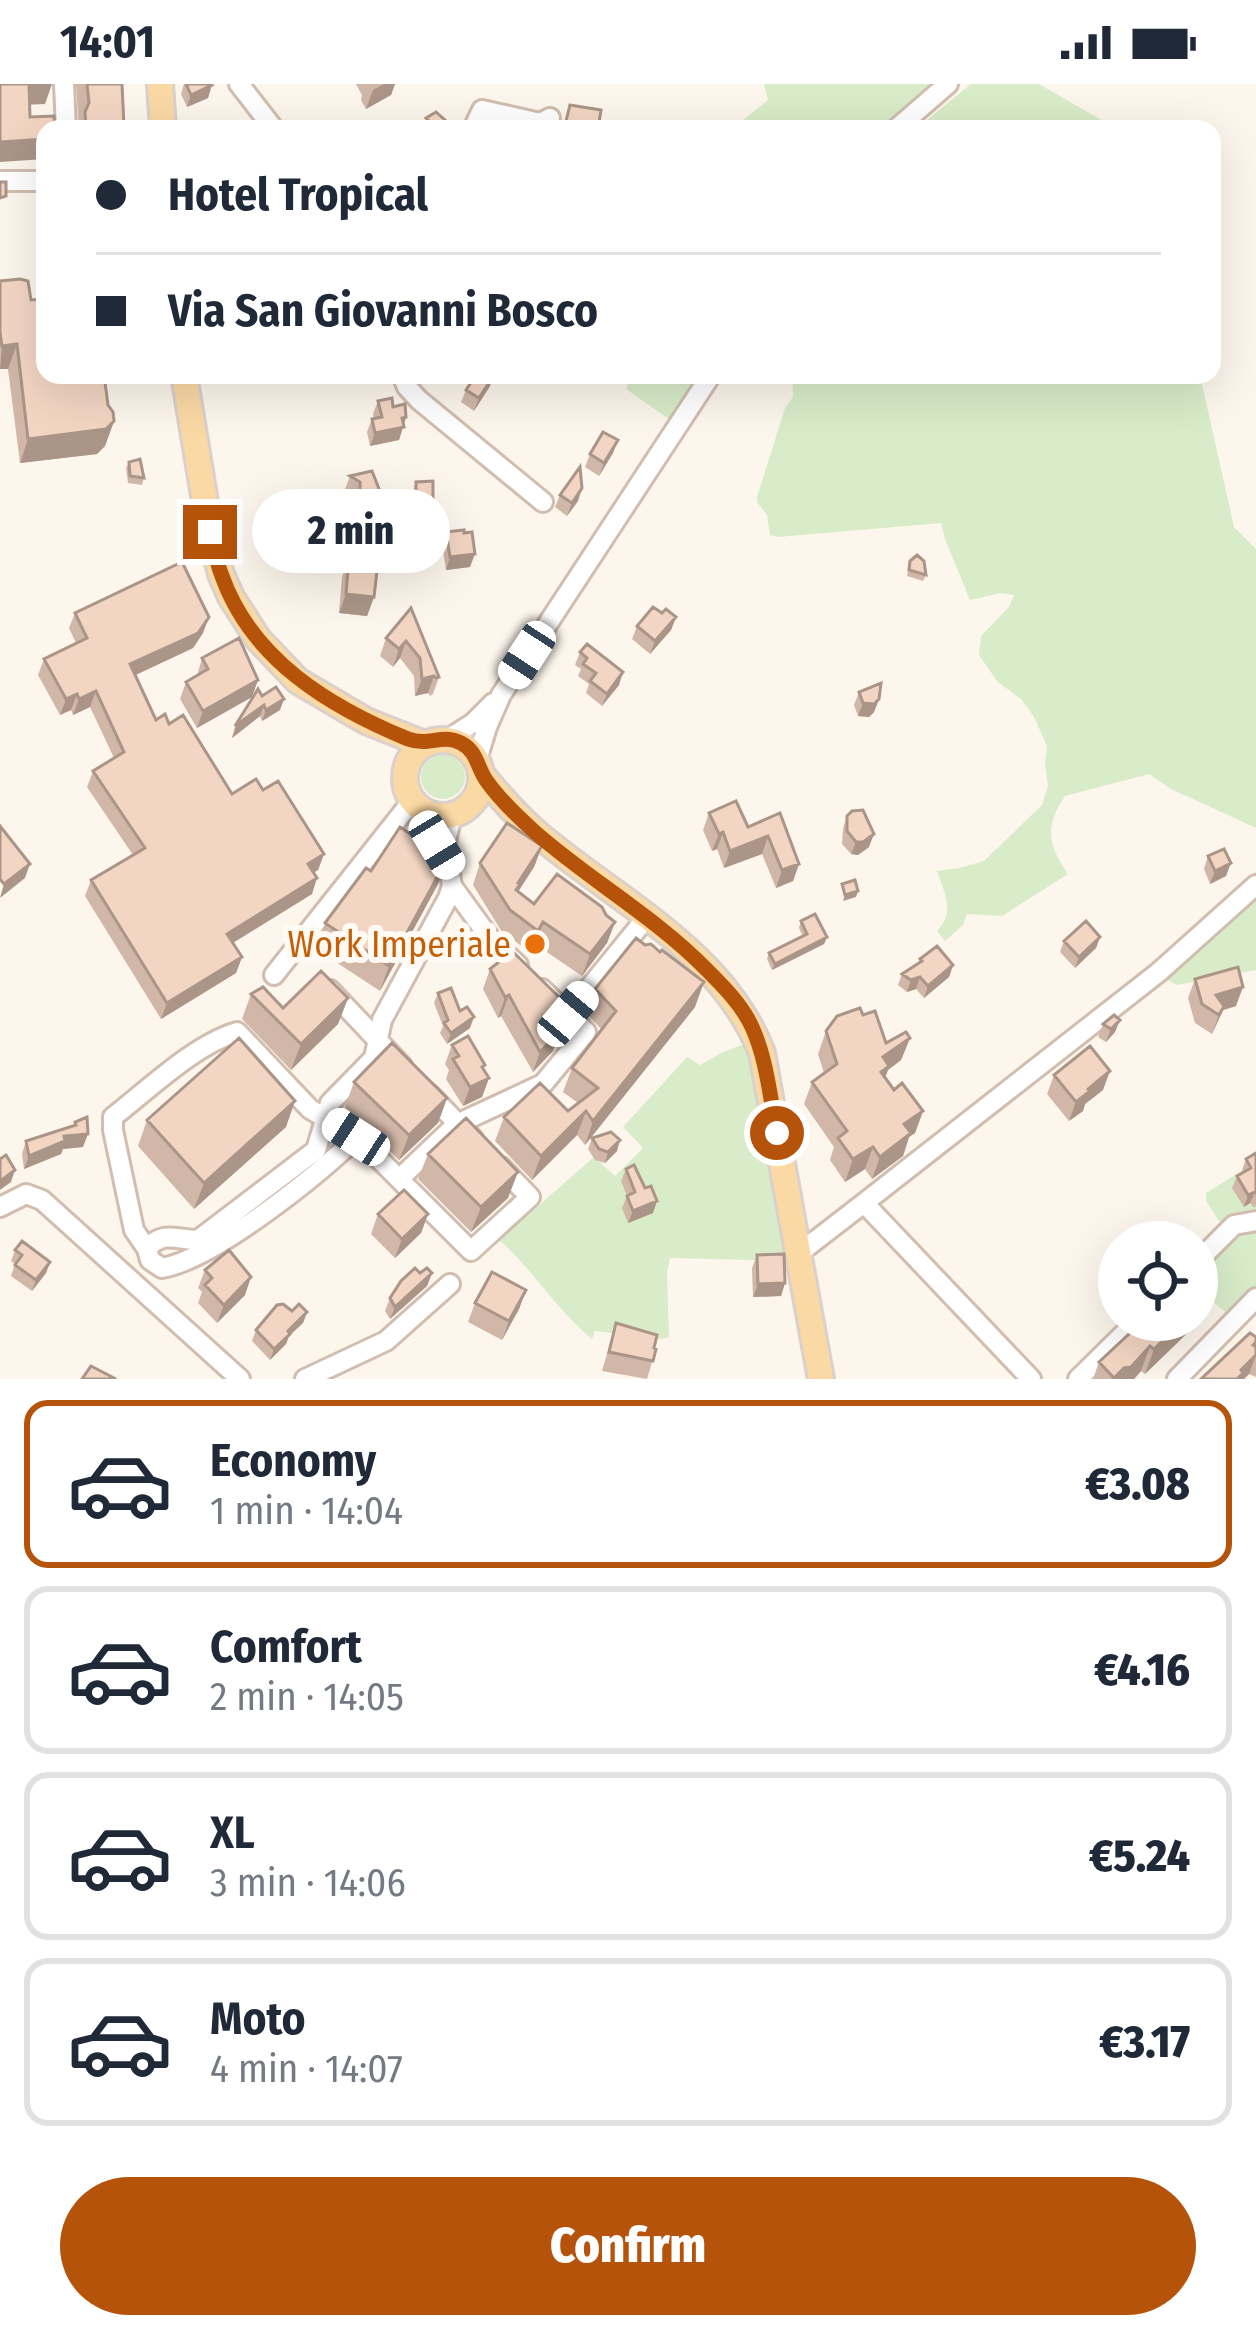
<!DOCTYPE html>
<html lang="en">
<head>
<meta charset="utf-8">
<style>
	:root { --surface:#fff; --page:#f2f2f3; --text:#1f2937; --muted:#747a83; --line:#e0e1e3; --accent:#b45309 }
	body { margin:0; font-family:"Fira Sans Condensed",sans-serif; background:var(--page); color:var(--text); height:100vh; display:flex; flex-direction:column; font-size:45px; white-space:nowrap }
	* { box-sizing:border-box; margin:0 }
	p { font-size:39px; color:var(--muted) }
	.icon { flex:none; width:66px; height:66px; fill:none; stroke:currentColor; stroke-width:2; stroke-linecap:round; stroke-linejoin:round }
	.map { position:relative; height:1295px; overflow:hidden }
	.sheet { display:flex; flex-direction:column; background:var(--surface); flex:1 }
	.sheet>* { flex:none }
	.top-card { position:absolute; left:36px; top:36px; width:1185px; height:264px; border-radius:24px; box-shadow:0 12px 48px #0002; display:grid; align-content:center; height:264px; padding:0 60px; background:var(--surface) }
	.controls { position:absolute; left:1098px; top:1137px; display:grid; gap:24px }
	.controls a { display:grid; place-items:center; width:120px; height:120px; border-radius:50%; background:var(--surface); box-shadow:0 12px 48px #0002; font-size:60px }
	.end { position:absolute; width:54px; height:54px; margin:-27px; border:15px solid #b45309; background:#fff; box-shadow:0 0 0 6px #fff }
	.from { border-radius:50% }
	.bubble { position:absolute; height:84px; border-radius:42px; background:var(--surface); box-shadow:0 12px 48px #0002; font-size:39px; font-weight:800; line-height:84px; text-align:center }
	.car { position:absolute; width:36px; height:72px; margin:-36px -18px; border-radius:15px; box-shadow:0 0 9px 3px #0007; background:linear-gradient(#fff 24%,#345 0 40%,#fff 0 76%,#345 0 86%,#fff 0) }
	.top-card b { display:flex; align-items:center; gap:42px; height:114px; font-size:45px }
	.top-card b+b { border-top:3px solid var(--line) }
	.top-card i { width:30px; height:30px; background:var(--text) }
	ul { padding:21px 0 0; list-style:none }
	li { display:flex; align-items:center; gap:36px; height:168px; margin:0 24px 18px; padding:0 36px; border:6px solid var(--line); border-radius:24px }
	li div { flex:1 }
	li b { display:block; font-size:45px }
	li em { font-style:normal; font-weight:800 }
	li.active { border-color:var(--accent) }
	li>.icon { width:108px; height:108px; stroke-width:1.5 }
	.action { display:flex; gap:24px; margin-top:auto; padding:24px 60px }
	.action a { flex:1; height:138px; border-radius:72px; background:var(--accent); color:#fff; font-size:48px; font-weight:800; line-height:138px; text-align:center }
	.status { display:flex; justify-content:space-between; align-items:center; height:84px; padding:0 60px; background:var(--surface); direction:ltr }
	.status svg { height:33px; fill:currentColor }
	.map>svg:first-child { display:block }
	.green { fill:#d8ecc9 }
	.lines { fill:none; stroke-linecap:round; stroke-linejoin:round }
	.minor-casing { stroke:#d1beb0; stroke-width:24 }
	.major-casing { stroke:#dad1cd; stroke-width:30 }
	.minor { stroke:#fff; stroke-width:18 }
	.major { stroke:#fbd9a5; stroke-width:24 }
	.wall { fill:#d1b7a8 }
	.shaded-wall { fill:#aa9588 }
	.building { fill:#f3d5c3; stroke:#aa9588; stroke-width:3 }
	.route { stroke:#b45309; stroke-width:15 }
	.food-dot { fill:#e8710a; stroke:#fffaf3; stroke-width:4.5 }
	.labels { text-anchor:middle; stroke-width:12; stroke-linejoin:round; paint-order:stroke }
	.food-label { font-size:36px; fill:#c56008; stroke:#fffaf3; text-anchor:end }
</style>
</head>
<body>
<div class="status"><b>14:01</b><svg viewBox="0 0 49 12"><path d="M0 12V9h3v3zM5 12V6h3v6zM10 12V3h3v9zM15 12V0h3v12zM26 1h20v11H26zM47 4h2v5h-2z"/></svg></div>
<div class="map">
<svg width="1256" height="1295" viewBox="0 0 1256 1295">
	<rect width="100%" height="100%" fill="#fdf6ec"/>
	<path class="green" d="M764,0H938L889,45H732L768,16Z
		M971,0H1039L1117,45H916Z
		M632,291H703L673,338L626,305Z
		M792,291H1200L1234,443L1256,465V744L1171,705L1149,690L1065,712C1045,742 1047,760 1068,790L1002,832L967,830L963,841L945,857L937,847C956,828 944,808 937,787L959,784L984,777L1042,721L1048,702L1045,679L1047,662L1034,633L1022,616L997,597L979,571L981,552L1009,523L1014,511L1000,509L970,516L945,455L941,439L778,453L770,451L767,431L757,418V413L785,324L793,313Z
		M421 693a22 22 0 1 1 44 0a22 22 0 1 1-44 0Z
		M1256,787V886L1177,901L1165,895L1162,876Z
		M744,960L764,1028L790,1177L670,1174L667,1188L669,1253L662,1255L595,1247L592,1255C556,1226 534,1186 499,1156L594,1073L615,1092L643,1064L623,1043L687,973L700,981L723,968Z
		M1253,1080L1256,1086V1202L1229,1231L1197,1205V1183L1228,1151L1206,1117V1109Z"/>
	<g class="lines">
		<defs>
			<path id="minor" d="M64,0L66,45
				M239,0L274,45
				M473,45L482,26L540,39L550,34
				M896,45L948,0
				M0,97H45
				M402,291L407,303L419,316L543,418
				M448,655L473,639L493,619
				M477,676L487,643L501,611L711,291
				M417,722L445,773
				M452,802L492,857L518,881
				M274,891L412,717
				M330,906L402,982
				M568,930L647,833
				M429,1010L473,1055
				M357,1053C318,1091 214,1175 162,1184L150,1176L147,1165C163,1146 176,1156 198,1156L316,1066L330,1019L374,974L382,936L448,814L452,802L445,761L452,731
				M399,1095L457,1040L543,1000L586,948L542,905
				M864,1119L1159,888L1256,801
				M0,1123L26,1110L42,1116L240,1295
				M147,1165L134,1146L113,1046V1033C149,1005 194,961 237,948L310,1025L357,1053L471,1167L530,1113L501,1083
				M798,1170L864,1119L1031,1295
				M1197,1178L1234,1141L1256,1137
				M305,1295L386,1257L450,1200
				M1078,1295L1138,1236
				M1177,1295L1256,1214"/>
			<path id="major" d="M160,0L163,45
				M184,291L210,448L221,490L231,513L258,555L298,597L366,637L424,660
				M405 694a38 38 0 1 1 76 0a38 38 0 1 1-76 0Z
				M482,691C500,713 518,734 540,752C619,818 723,868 762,969L821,1295"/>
		</defs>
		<use href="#minor" class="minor-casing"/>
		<use href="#major" class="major-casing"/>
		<use href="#minor" class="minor"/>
		<use href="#major" class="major"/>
	</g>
	<path class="wall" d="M76,0H122L123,45H79Z
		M184,0H211L208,14L187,23L181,10Z
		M356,0H395L391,11L366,25L361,16L362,11Z
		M426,34L445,36L440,45H427L423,41Z
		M0,197L31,216L108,321L114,337L105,362L97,370L20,379L8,285H0Z
		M490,302L474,327L461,318L466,306Z
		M378,317L393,323L406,333L399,356L370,362L367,348L372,335H374L373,330Z
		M613,369L599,392L585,383L590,370Z
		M129,378L144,394L142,401L128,399L126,384Z
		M372,387L384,445H353V418L343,411L350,392Z
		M416,398L433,415L428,427H412V410Z
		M560,411L578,417L567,432L555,423Z
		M446,448L464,449L470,483L446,486L442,461Z
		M349,474L374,513L367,532L339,529L342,493Z
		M910,477L926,491L923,497L907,492Z
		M411,524L439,593L433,610L430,612L428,609L415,612L414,592L400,574L393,583L380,572L386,554Z
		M75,529L203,549L193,564L135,591L156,636L169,640L232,710L263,706L324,770L318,786L314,788L312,810L233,859L242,873L236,889L161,935L85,812L91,796L133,771L87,703L93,687L114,674L90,623L73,631L71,626L60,631L38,591L44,575L76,559L69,544Z
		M662,529L676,533L671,546L650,570L632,555L637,542Z
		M580,568L619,601L602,622L586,609L589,600L578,592L581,585L575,581Z
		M202,574L252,613L197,644L180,615L186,598L197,592Z
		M859,608L879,615L874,628L869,633L858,632L854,621Z
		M262,612L280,626L262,637L260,632L232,654L235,642Z
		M709,729L748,743L780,729L799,780L793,797L776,804L762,770L724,784L717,765L712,767L703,746Z
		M847,732L869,763L858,771L851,770L842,760L843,745Z
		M542,762L534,783L518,807L534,820L606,831L615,838L607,859L582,892L535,860L530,868L502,848L473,801L480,779Z
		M1208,772L1226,792L1210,800L1204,785Z
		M371,787L438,800L380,907L316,865L325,839Z
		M801,837L827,853L824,860L772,886L767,875L769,869L803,852L799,844Z
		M1100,853L1096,864L1075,884L1060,868L1064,857Z
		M500,869L560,914L551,938L553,967L533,988L501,932L498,934L483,905L490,885L496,880Z
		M920,875L953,881L949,893L924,914L916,905L907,908L898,901L902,890L919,879Z
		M1195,895L1236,922L1223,926L1212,950L1195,939L1188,914Z
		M595,905L695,923L585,1061L577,1051L532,1096L495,1057L504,1033L568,1027L578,1019L563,1008L572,984L602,946L586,929Z
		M438,909L460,927L470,944L447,960L440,949L443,942L434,919Z
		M251,910L283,924L348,914L338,940L291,986L242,935Z
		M863,931L886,959L910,954L901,976L888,986L885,994L894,1006L923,1027L915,1049L909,1053L903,1072L872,1095L865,1085L845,1098L830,1076L834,1063L804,1020L812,998L824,989L818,970L826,947Z
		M1103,940L1115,948L1106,958L1098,953Z
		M452,961L483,984L489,994L482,1013L463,1022L446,995L449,986L445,980Z
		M1054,991L1103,1006L1085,1020L1083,1027L1069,1037L1047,1010Z
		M354,998L447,1014L438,1039L399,1076L345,1023Z
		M147,1036L286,1043L194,1125L138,1062Z
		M75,1038L83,1063L63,1065L61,1070L24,1085L22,1070L26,1057L74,1042Z
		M592,1054L617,1067L605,1079L595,1076L588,1065Z
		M1256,1069V1122L1254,1124L1250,1119L1244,1123L1232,1104L1237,1092L1243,1088L1242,1086L1246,1075Z
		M428,1070L508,1114L471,1148L418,1095Z
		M626,1085L645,1104L653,1129L628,1139L622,1124L627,1112L621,1097Z
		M378,1130H428L421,1149L395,1174L371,1150Z
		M15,1166L50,1178L46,1189L32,1207L11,1192L15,1180L11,1177Z
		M757,1171L785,1199L781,1212L753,1213L752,1184Z
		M205,1186L245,1211L217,1239L198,1219L202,1208L198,1204Z
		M420,1189H432L427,1202L390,1235L385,1227L390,1214Z
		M526,1206L519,1225L502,1256L468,1238L475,1219Z
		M1214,1208L1205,1232L1145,1290L1141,1287L1134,1295H1093L1099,1278Z
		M292,1227L307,1228L303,1239L289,1252L286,1260L270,1276L252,1257L256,1246Z
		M616,1239L656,1265L647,1295L602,1287Z
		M1256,1253V1293L1249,1290L1244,1295H1201Z"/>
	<path class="shaded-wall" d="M29,0H52L45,20L22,21Z
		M384,0H395L391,11L366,25L373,6Z
		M212,1L208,14L187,23L191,11Z
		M45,55V75L0,78V58Z
		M17,260L8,285H0L2,262Z
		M494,291L490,302L474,327L479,314Z
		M406,333L399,356L370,362L375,349Z
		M114,337L105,362L97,370L20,379L28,355Z
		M618,356L613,369L599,392L604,379Z
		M582,404L578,417L567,432L572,419Z
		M433,415L428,427H412L416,416Z
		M360,426H391L384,445H353Z
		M475,470L470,483L446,486L450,473Z
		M346,510L374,513L367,532L339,529Z
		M209,533L203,549L193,564L125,596L130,580Z
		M676,533L671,546L650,570L655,557Z
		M406,557L400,574L393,583L399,565Z
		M623,588L619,601L602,622L607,610Z
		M434,592L428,609L415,612L422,595Z
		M258,596L252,613L197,644L203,627Z
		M96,607L90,623L73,631L79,615Z
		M77,610L71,626L60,631L66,615Z
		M284,615L280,626L262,637L266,626Z
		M879,615L874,628L869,633L858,632L863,619Z
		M264,621L260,632L232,654L236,643Z
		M723,748L717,765L712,767L719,750Z
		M874,750L869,763L858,771L851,770L856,758Z
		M768,752L762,770L724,784L730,767Z
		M542,762L534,783L516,811L508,827L518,799Z
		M324,770L318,786L303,795L308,780Z
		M447,775L438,800L380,907L389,882Z
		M1231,779L1226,792L1210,800L1215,787Z
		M30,780L25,794L0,814L4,800Z
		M799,780L793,797L776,804L782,786Z
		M317,794L312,810L221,866L227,850Z
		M858,807L856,813L843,817L845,811Z
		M543,838L535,860L530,868L538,847Z
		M615,838L607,859L582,892L590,870Z
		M827,853L824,860L772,886L775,880Z
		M1100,853L1096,864L1075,884L1079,873Z
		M242,873L236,889L161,935L167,919Z
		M953,881L949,893L924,914L928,902Z
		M920,893L916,905L907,908L911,896Z
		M704,898L695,923L585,1061L593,1037Z
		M1243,903L1236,922L1223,926L1212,950L1219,931L1216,911Z
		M509,911L501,932L498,934L505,913Z
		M348,914L338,940L291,986L301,960Z
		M560,914L553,935L539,954L546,934Z
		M474,933L470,944L447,960L451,949Z
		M1120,936L1115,948L1106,958L1111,945Z
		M560,947L553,967L533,988L540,968Z
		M910,954L901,976L888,986L881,1004L883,973Z
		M485,981L478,999L489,994L482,1013L463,1022L470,1003Z
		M1110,987L1103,1006L1085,1020L1083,1027L1069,1037L1076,1018L1088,1005Z
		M447,1014L438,1039L399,1076L409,1051Z
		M295,1017L286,1043L194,1125L204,1099Z
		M586,1027L577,1051L532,1096L541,1072Z
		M923,1027L915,1049L909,1053L903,1072L872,1095L880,1073L904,1040Z
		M88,1050L83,1063L63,1065L61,1070L24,1085L29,1072L64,1052Z
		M620,1056L617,1067L605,1079L608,1068Z
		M873,1063L865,1085L845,1098L853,1075Z
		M15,1086L11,1098L0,1106V1097Z
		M518,1088L508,1114L471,1148L481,1123Z
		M1255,1108L1250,1119L1244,1123L1248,1111Z
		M657,1117L653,1129L628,1139L633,1127Z
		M428,1130L421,1149L395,1174L402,1155Z
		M50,1178L46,1189L32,1207L36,1196Z
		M432,1189L427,1202L390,1235L395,1223Z
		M251,1193L245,1211L217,1239L224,1221Z
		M785,1199L781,1212L753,1213L758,1200Z
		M526,1206L519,1225L502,1256L509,1237Z
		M1214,1208L1205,1232L1145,1290L1154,1265L1184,1236H1197V1224Z
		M307,1228L303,1239L289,1252L286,1260L270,1276L274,1265L288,1247Z
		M1256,1258V1271L1249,1290L1244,1295H1237Z
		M1150,1262L1141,1287L1134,1295H1113Z"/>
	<path class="building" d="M0,0H29L30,33L54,32L55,45H45V55L0,58Z
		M87,0H122L124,43L86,45L85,28L89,19Z
		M186,0H211L212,1L191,11Z
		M570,21L601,26L598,45H564Z
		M436,28L445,36L437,45L426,34Z
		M0,98H6V112L0,114Z
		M20,195L28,197L31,216L45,215V291H104L108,321L113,328L114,337L106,345L28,355L17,260L2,262L0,248V197Z
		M476,291H494L479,314L466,306Z
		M392,314L393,323L405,320L406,333L402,334L404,343L375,349L372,335L382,333L378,317Z
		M603,348L618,356L604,379L590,370Z
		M140,375L144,394L130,392L129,378Z
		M580,383L582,404L572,419L560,411Z
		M372,387L381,410L392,407L391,426H360V398L350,392Z
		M433,397V415L416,416V398Z
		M464,446V449L472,448L475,470L450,473L446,448Z
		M917,471L924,477L926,491L909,486L910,477Z
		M349,474L378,478L374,513L346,510Z
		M182,478L209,533L198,549L130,580L156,636L165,630L169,640L183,631L232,710L256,695L263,706L278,697L324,770L308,780L317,794L227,850L242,873L167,919L91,796L145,764L93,687L124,668L96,607L79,615L77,610L66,615L44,575L87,554L75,529Z
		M653,523L662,529L666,525L676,533L655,557L637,542Z
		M411,524L439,593L436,594L434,592L422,595L420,574L406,557L399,565L386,554Z
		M239,554L258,596L203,627L186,598L208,585L202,574Z
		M587,560L623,588L607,610L590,597L596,589L583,580L587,574L580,568Z
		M881,599L879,615L874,620L863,619L859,608Z
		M276,603L284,615L266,626L264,621L235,642L258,605L262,612Z
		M736,717L748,743L780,729L799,780L782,786L768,752L730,767L723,748L719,750L709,729Z
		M863,726L874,750L863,758H856L847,747V732L852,727Z
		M507,739L542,762L518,799L520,800L516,806L534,820L557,790L602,823L606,831L615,838L590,870L543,838L538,847L510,826L480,779Z
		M0,742L30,780L4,800L0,795Z
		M400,743L447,775L389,882L325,839L366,784L371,787Z
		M1224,765L1231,779L1215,787L1208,772Z
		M855,796L858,807L845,811L842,800Z
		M815,830L827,853L775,880L769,869L807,850L801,837Z
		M1086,837L1100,853L1079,873L1064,857Z
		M636,854L645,861L651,860L660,868L662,866L704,898L593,1037L586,1027L541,1072L504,1033L540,999L568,1027L598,1004L572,984L616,927L595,905Z
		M507,862L560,914L546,934L560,947L540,968L509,911L505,913L490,885L504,874L500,869Z
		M937,862L953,881L928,902L920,893L911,896L902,890L922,877L920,875Z
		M1238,883L1243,903L1216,911L1224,922L1219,931L1202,920L1195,895Z
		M321,887L348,914L301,960L251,910L263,903L283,924Z
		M451,904L460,927L467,923L474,933L451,949L444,939L448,936L438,909Z
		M860,924L863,931L875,927L886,959L906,948L910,954L883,973L889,982L881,988L894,1006L902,999L923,1027L904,1040L911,1049L880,1073L873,1063L853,1075L838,1054L847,1047L812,998L837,980L826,947L837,932Z
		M1114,931L1120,936L1111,945L1103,940Z
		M468,952L485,981L482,983L489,994L470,1003L453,975L459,972L452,961Z
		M239,954L295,1017L204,1099L147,1036Z
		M392,959L447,1014L409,1051L354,998Z
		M1090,962L1110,987L1088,1005L1090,1007L1076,1018L1054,991Z
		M87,1033L88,1050L64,1052L65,1057L29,1072L26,1057L76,1041L75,1038Z
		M466,1034L518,1088L481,1123L428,1070Z
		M611,1048L620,1056L608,1068L599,1065L592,1054Z
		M1256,1069V1109L1255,1108L1248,1111L1237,1092L1251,1084L1246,1075Z
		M6,1071L15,1086L0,1097V1075Z
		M634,1081L645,1104L651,1102L657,1117L633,1127L627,1112L635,1108L626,1085Z
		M404,1106L428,1130L402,1155L378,1130Z
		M22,1157L50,1178L36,1196L15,1181L22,1171L15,1166Z
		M229,1166L251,1193L224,1221L205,1201L212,1194L205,1186Z
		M784,1170L785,1199L758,1200L757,1171Z
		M415,1184L420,1189L427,1184L432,1189L395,1223L390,1214L401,1197Z
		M492,1188L526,1206L509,1237L475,1219Z
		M1197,1189L1209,1197L1214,1208L1197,1224Z
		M283,1220L292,1227L299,1220L307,1228L288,1247L290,1250L274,1265L256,1246L277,1221Z
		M1144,1236H1184L1154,1265L1150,1262L1131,1283L1124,1284L1114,1294L1099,1278Z
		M616,1239L657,1251L654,1264L656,1265L653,1277L609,1268Z
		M1250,1249L1256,1253V1258L1253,1261L1256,1263V1271L1241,1286L1243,1289L1237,1295H1201Z
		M91,1282L116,1295H82Z"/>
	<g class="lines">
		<path class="route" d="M210,448C214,462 216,478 222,492C252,576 330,623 408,655C430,663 441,649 461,659C477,667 477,683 486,696C499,715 518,733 536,749C591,797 655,833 707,886C724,903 742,921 752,943C767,976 770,1014 777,1049"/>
	</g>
	<circle class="food-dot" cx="535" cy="860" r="12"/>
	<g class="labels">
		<g class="food-label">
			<text x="511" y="873">Work Imperiale</text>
		</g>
	</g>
</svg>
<div class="controls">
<a><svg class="icon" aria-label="locate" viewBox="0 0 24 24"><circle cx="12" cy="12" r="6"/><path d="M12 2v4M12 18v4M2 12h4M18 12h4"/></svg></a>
</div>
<i class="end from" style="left:777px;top:1049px"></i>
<i class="end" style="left:210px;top:448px"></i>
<div class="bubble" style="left:252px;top:405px;width:198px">2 min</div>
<i class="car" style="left:527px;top:571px;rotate:213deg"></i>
<i class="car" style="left:437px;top:761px;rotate:149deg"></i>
<i class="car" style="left:568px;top:930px;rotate:40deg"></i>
<i class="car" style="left:356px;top:1053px;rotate:303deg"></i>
<div class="top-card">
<b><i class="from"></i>Hotel Tropical</b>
<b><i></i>Via San Giovanni Bosco</b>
</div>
</div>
<section class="sheet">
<ul>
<li class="active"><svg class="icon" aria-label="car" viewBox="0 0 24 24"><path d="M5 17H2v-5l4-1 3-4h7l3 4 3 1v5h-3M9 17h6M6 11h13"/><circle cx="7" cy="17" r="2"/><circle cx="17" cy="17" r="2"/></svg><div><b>Economy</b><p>1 min · 14:04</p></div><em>€3.08</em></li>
<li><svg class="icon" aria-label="car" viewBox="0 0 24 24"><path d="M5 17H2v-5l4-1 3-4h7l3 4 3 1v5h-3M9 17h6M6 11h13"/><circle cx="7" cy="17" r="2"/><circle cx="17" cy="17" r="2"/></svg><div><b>Comfort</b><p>2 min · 14:05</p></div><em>€4.16</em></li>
<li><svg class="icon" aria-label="car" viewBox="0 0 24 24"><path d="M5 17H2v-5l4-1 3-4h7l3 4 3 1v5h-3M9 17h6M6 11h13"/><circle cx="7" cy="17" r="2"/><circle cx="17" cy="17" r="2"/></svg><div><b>XL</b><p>3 min · 14:06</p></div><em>€5.24</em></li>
<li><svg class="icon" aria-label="car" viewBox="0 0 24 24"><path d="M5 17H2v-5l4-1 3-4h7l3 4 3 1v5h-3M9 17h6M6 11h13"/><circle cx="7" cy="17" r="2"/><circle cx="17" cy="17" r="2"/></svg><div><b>Moto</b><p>4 min · 14:07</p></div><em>€3.17</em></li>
</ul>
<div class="action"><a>Confirm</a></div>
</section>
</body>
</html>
